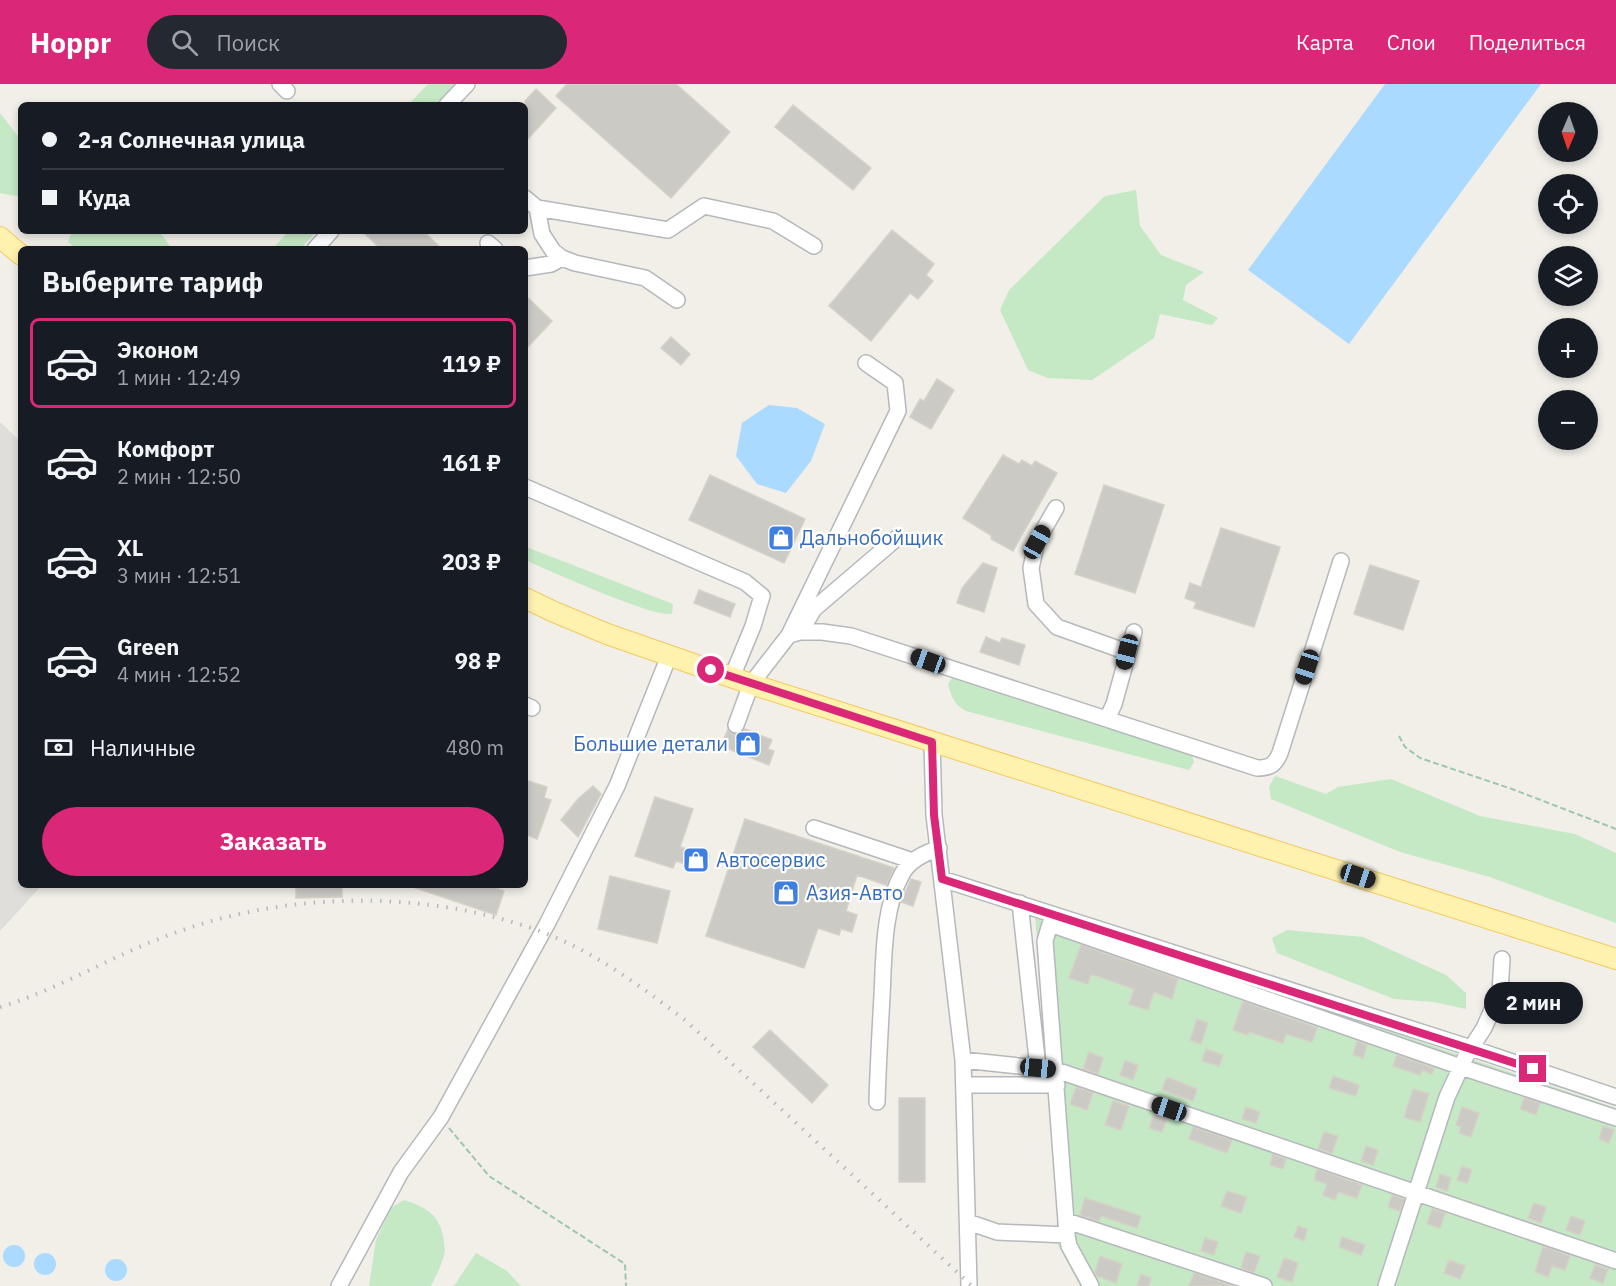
<!DOCTYPE html>
<html lang="ru">
<head>
<meta charset="utf-8">
<style>
	:root { --surface:#171b24; --page:#242831; --text:#f1f3f6; --muted:#9ea1a6; --line:#363941; --accent:#db2777 }
	body { margin:0; font-family:"IBM Plex Sans",sans-serif; background:var(--page); color:var(--text); height:100vh; display:flex; flex-direction:column; font-size:22px; white-space:nowrap }
	* { box-sizing:border-box; margin:0 }
	p { font-size:20px; color:var(--muted) }
	.icon { flex:none; width:33px; height:33px; fill:none; stroke:currentColor; stroke-width:2; stroke-linecap:round; stroke-linejoin:round }
	.map { position:relative; flex:1; overflow:hidden }
	.side { position:absolute; left:18px; top:162px; width:510px; height:642px; display:flex; flex-direction:column; background:var(--surface); border-radius:9px; box-shadow:0 3px 9px #0003 }
	.side>* { flex:none }
	.hud { position:absolute; left:18px; top:18px; width:510px; height:132px; border-radius:9px; box-shadow:0 3px 9px #0003; display:grid; align-content:center; height:132px; padding:0 24px; background:var(--surface) }
	.needle { width:39px; rotate:182deg }
	.fabs { position:absolute; left:1538px; top:18px; display:grid; gap:12px }
	.fabs a { display:grid; place-items:center; width:60px; height:60px; border-radius:50%; background:var(--surface); box-shadow:0 3px 9px #0003; font-size:30px }
	.end { position:absolute; width:27px; height:27px; margin:-14px; border:8px solid #db2777; background:#fff; box-shadow:0 0 0 3px #fff }
	.from { border-radius:50% }
	.bubble { position:absolute; height:42px; border-radius:21px; background:var(--surface); box-shadow:0 3px 9px #0003; font-size:20px; font-weight:700; line-height:42px; text-align:center }
	.car { position:absolute; width:18px; height:36px; margin:-18px -9px; border-radius:8px; box-shadow:0 0 4px 2px #0007; background:linear-gradient(#222 24%,#8ab4d8 0 40%,#222 0 76%,#8ab4d8 0 86%,#222 0) }
	.hud b { display:flex; align-items:center; gap:21px; height:57px; font-size:22px }
	.hud b+b { border-top:2px solid var(--line) }
	.hud i { width:15px; height:15px; background:var(--text) }
	ul { padding:0; list-style:none }
	li { display:flex; align-items:center; gap:18px; height:90px; margin:0 12px 9px; padding:0 12px; border:3px solid transparent; border-radius:9px }
	li div { flex:1 }
	li b { display:block; font-size:22px }
	li em { font-style:normal; font-weight:700 }
	li.on { border-color:var(--accent) }
	li>.icon { width:54px; height:54px; stroke-width:1.5 }
	h2 { padding:0 24px; font-size:27px; line-height:72px }
	.pay { display:flex; align-items:center; gap:15px; height:66px; padding:0 24px; font-size:22px }
	.pay p { margin-inline-start:auto }
	.cta { display:flex; gap:12px; margin-top:auto; padding:12px 24px }
	.cta a { flex:1; height:69px; border-radius:36px; background:var(--accent); color:#fff; font-size:24px; font-weight:700; line-height:69px; text-align:center }
	header { display:flex; align-items:center; gap:36px; box-sizing:border-box; height:84px; padding:0 30px; background:var(--accent); color:#fff }
	header strong { font-size:28px }
	nav { display:flex; gap:33px; margin-inline-start:auto; font-size:21px }
	.search { width:420px; height:54px; background:var(--page); display:flex; align-items:center; gap:15px; box-sizing:border-box; padding:0 21px; border-radius:33px; color:var(--muted); font-size:22px }
	.map>svg:first-child { display:block }
	.industrial { fill:#e0deda }
	.green { fill:#c5e8c5 }
	.water { fill:#aadaff }
	.building { fill:#cccac5; stroke:#d6d1c6; stroke-width:1.5 }
	.lines { fill:none; stroke-linecap:round; stroke-linejoin:round }
	.minor-casing { stroke:#b5b8bc; stroke-width:18 }
	.major-casing { stroke:#f2c960; stroke-width:22 }
	.path { stroke:#9cc7a9; stroke-width:2; stroke-dasharray:6 3; stroke-linecap:butt }
	.minor { stroke:#fff; stroke-width:15 }
	.major { stroke:#fff2af; stroke-width:20 }
	.rail { stroke:#b6b7b8; stroke-width:4; stroke-dasharray:1.5 8; stroke-linecap:butt }
	.route { stroke:#db2777; stroke-width:8 }
	.labels { text-anchor:middle; stroke-width:4.5; stroke-linejoin:round; paint-order:stroke }
	.shop-label { font-size:20px; fill:#366cbe; stroke:#fff; text-anchor:start }
</style>
</head>
<body>
<header>
<strong>Hoppr</strong>
<div class="search"><svg class="icon" aria-label="search" viewBox="0 0 24 24"><circle cx="10" cy="10" r="6"/><path d="M15 15l6 6"/></svg>Поиск</div>
<nav><a>Карта</a><a>Слои</a><a>Поделиться</a></nav>
</header>
<div class="map">
<svg width="1616" height="1202" viewBox="0 0 1616 1202">
	<rect width="100%" height="100%" fill="#f1efe8"/>
	<path class="industrial" d="M0,338L21,358V801H42L0,847Z"/>
	<path class="green" d="M428,0H456L436,21H408Z
		M0,29L21,56V113L0,109Z
		M1136,106L1140,142L1161,171L1204,188L1186,201L1183,216L1218,234L1212,241L1160,230L1154,254L1092,296L1048,294L1028,286L1000,226L1009,206L1105,112Z
		M72,147H159L172,165H77L68,158Z
		M289,147H317L300,165H272Z
		M525,464H529L673,520L672,530C656,530 643,524 628,519C593,506 559,491 525,476Z
		M954,590L985,598L1010,612L1044,624L1048,621L1190,666L1194,678L1189,686L966,627C954,620 952,614 948,601Z
		M1275,692L1326,710L1338,703L1391,695L1480,732L1575,750L1616,769V839L1490,793L1400,768L1271,715L1269,703Z
		M1035,832L1053,833L1616,1024V1202H1080L1057,1159L1055,1148L1060,1125Z
		M1287,846L1363,853L1446,891L1466,909V925L1433,918L1394,915L1277,869L1272,854Z
		M404,1116C428,1124 440,1131 444,1157C444,1162 446,1166 444,1171C441,1182 436,1192 431,1202H369L376,1156L391,1124Z
		M476,1169L507,1187L521,1202H454Z"/>
	<path class="water" d="M1385,0H1541L1349,260L1248,186Z
		M769,321L797,324L825,340L811,377L786,409L757,400L736,372L742,339Z
		M3 1172a11 11 0 1 1 22 0a11 11 0 1 1-22 0Z
		M34 1180a11 11 0 1 1 22 0a11 11 0 1 1-22 0Z
		M105 1186a11 11 0 1 1 22 0a11 11 0 1 1-22 0Z"/>
	<path class="building" d="M567,0H676L730,48L671,114L556,12Z
		M536,5L556,24L525,58V17Z
		M793,21L871,84L853,106L775,43Z
		M892,146L934,180L926,191L933,197L918,215L910,209L871,257L829,222Z
		M362,147H423L442,165H381Z
		M525,211L552,237L525,266Z
		M671,253L690,270L681,281L661,264Z
		M937,295L954,306L931,345L910,333L920,315L924,317Z
		M1003,371L1019,380L1022,376L1032,382L1035,377L1057,389L1013,467L991,455L992,452L963,434Z
		M710,391L805,435L784,479L689,436Z
		M1104,401L1164,421L1135,509L1075,490Z
		M1221,444L1280,463L1254,543L1194,524L1196,518L1185,514L1190,499L1201,503Z
		M983,479L997,484L984,528L957,519L962,504Z
		M1370,481L1419,497L1403,546L1354,530Z
		M699,506L735,520L730,533L694,519Z
		M986,553L1000,559L1002,554L1025,561L1019,581L980,568Z
		M728,645L732,650L737,651L745,645L772,656L768,665L774,667L769,681L721,662Z
		M525,696L547,703L544,714L551,716L537,755L525,750Z
		M593,702L601,710L578,753L561,736L578,715Z
		M655,713L693,725L680,763L709,772L704,786L676,777L673,784L635,772Z
		M745,735L894,784L886,801L857,791L846,827L857,831L852,848L841,845L839,851L818,844L804,884L706,852Z
		M610,792L670,807L657,859L598,845Z
		M911,795L921,798L913,822L901,818Z
		M296,801H342V813L296,814Z
		M414,801H497L495,804L504,807L496,831L413,803Z
		M1081,861L1178,895L1172,915L1154,908L1148,926L1129,920L1134,905L1091,890L1088,900L1069,894Z
		M1243,917L1317,944L1312,958L1286,950L1283,959L1249,948L1247,951L1233,946Z
		M1197,935L1208,939L1201,960L1190,956Z
		M770,946L828,1001L812,1019L753,963Z
		M1357,957L1367,961L1363,974L1353,971Z
		M1206,965L1223,971L1219,982L1202,977Z
		M1089,968L1103,974L1098,990L1083,985Z
		M1397,971L1434,984L1432,990L1422,986L1420,991L1393,982Z
		M1125,977L1138,981L1133,996L1120,991Z
		M1333,992L1359,1001L1356,1012L1329,1004Z
		M1167,993L1197,1005L1193,1017L1162,1006Z
		M1076,1003L1093,1009L1087,1026L1070,1020Z
		M1413,1005L1429,1010L1420,1038L1404,1033Z
		M899,1014H925V1098H899Z
		M1524,1014L1540,1019L1536,1031L1520,1025Z
		M1113,1017L1129,1022L1121,1046L1105,1041Z
		M1246,1023L1260,1028L1256,1039L1242,1035Z
		M1462,1023L1479,1029L1471,1053L1459,1049L1461,1043L1456,1041Z
		M1154,1030L1167,1034L1162,1048L1149,1044Z
		M1603,1042L1614,1046L1609,1059L1599,1055Z
		M1193,1043L1232,1056L1227,1069L1189,1055Z
		M1324,1048L1338,1052L1332,1069L1318,1065Z
		M1366,1062L1378,1066L1373,1081L1361,1077Z
		M1273,1070L1286,1075L1283,1085L1270,1081Z
		M1462,1082L1472,1086L1467,1099L1457,1096Z
		M1317,1085L1362,1101L1357,1114L1338,1108L1335,1116L1323,1111L1327,1100L1314,1096Z
		M1440,1090L1451,1094L1447,1107L1436,1103Z
		M1227,1107L1247,1113L1241,1129L1221,1122Z
		M1392,1111L1404,1115L1400,1127L1388,1123Z
		M1085,1114L1141,1132L1137,1144L1101,1132L1099,1137L1080,1131Z
		M1534,1119L1546,1123L1541,1139L1528,1134Z
		M1432,1125L1445,1129L1440,1144L1427,1140Z
		M1571,1132L1585,1137L1580,1151L1566,1146Z
		M1298,1142L1307,1145L1304,1157L1294,1153Z
		M1342,1153L1365,1161L1361,1171L1339,1163Z
		M1205,1154L1218,1158L1214,1171L1201,1167Z
		M1543,1162L1570,1172L1565,1186L1552,1182L1548,1193L1535,1188Z
		M1246,1168L1260,1172L1254,1189L1241,1184Z
		M1100,1172L1122,1180L1116,1199L1097,1192L1095,1189Z
		M1284,1174L1298,1179L1292,1198L1277,1193Z
		M1449,1176L1465,1182L1460,1195L1444,1189Z
		M1595,1181L1608,1185L1603,1199L1590,1194Z
		M1194,1189L1233,1202H1189Z
		M1141,1190L1151,1194L1149,1202H1137Z"/>
	<g class="lines">
		<defs>
			<path id="minor" d="M280,0L287,7
				M447,21L467,0
				M525,114L537,124L668,146L704,122L773,137L814,162
				M537,124L542,150L553,167L562,174L575,179L645,194L677,216
				M488,159L495,165
				M315,165L331,147
				M525,184L551,180L562,174
				M525,403L745,498L762,512L753,542L732,593
				M1056,424L1037,457L1031,484L1036,520L1057,543L1127,568
				M803,543L814,525L897,454
				M789,551L898,327L895,299L866,279
				M525,621L532,624
				M1107,635L1114,620L1134,548
				M736,641L751,600L789,551L800,548H822L851,552L1257,684C1270,684 1275,681 1280,669L1341,477
				M932,658L934,731L963,976L969,1202
				M814,744L913,777
				M942,795L1471,964L1616,1013
				M1020,819L1038,984
				M963,976L1056,986L1616,1177
				M964,1001H1057
				M877,1018C878,983 880,948 882,912C884,874 883,824 902,790C909,776 925,769 939,764
				M1067,1137L1264,1202
				M968,1138L997,1148L1067,1151
				M339,1202L401,1088L441,1033L547,840L617,702L669,572
				M1091,1202L1069,1162L1067,1151L1045,857L1050,840L1461,983L1616,1034
				M1386,1202L1447,1013L1466,972L1484,944L1500,908L1502,875"/>
			<path id="major" d="M0,153L21,171
				M525,514L552,527L607,550L751,600L1616,875"/>
		</defs>
		<use href="#minor" class="minor-casing"/>
		<use href="#major" class="major-casing"/>
		<path class="path" d="M1399,652L1405,663L1420,674L1512,705L1616,745
			M449,1044L489,1092L625,1180L626,1202"/>
		<use href="#minor" class="minor"/>
		<use href="#major" class="major"/>
		<path class="rail" d="M0,923C60,905 113,871 172,850C286,807 427,805 542,848C595,868 640,902 685,936L972,1202"/>
	</g>
	<g class="lines">
		<path class="route" d="M711,586L932,658L934,731L942,795L1533,985"/>
	</g>
	<defs>
		<symbol id="shop-square" viewBox="-11 -11 22 22"><rect x="-9" y="-9" width="18" height="18" rx="4" fill="#3f7fe0" stroke="#fff"/><path d="M-5-2.5h2.3a2.7 3.5 0 0 1 5.4 0H5L5.5 6h-11ZM-1.5-2.5h3a1.5 2.3 0 0 0-3 0Z" fill="#fff"/></symbol>
	</defs>
	<g fill-rule="evenodd">
		<use href="#shop-square" x="766" y="439" width="30" height="30"/>
		<use href="#shop-square" x="733" y="645" width="30" height="30"/>
		<use href="#shop-square" x="681" y="761" width="30" height="30"/>
		<use href="#shop-square" x="771" y="794" width="30" height="30"/>
	</g>
	<g class="labels">
		<g class="shop-label">
			<text x="800" y="461">Дальнобойщик</text>
			<text x="728" y="667" text-anchor="end">Большие детали</text>
			<text x="716" y="783">Автосервис</text>
			<text x="806" y="816">Азия-Авто</text>
		</g>
	</g>
</svg>
<div class="fabs">
<a><svg class="needle" viewBox="-14 -14 28 28"><path d="M0-13l5 13h-10z" fill="#e53935"/><path d="M0 13l5-13h-10z" fill="#9ea1a6"/></svg></a>
<a><svg class="icon" aria-label="locate" viewBox="0 0 24 24"><circle cx="12" cy="12" r="6"/><path d="M12 2v4M12 18v4M2 12h4M18 12h4"/></svg></a>
<a><svg class="icon" aria-label="layers" viewBox="0 0 24 24"><path d="M12 4l9 5-9 5-9-5zM3 14l9 5 9-5"/></svg></a>
<a>+</a>
<a>−</a>
</div>
<i class="end from" style="left:711px;top:586px"></i>
<i class="end" style="left:1533px;top:985px"></i>
<div class="bubble" style="left:1484px;top:898px;width:99px">2 мин</div>
<i class="car" style="left:1037px;top:458px;rotate:29deg"></i>
<i class="car" style="left:1127px;top:568px;rotate:194deg"></i>
<i class="car" style="left:928px;top:577px;rotate:290deg"></i>
<i class="car" style="left:1307px;top:583px;rotate:198deg"></i>
<i class="car" style="left:1358px;top:792px;rotate:108deg"></i>
<i class="car" style="left:1038px;top:984px;rotate:96deg"></i>
<i class="car" style="left:1169px;top:1025px;rotate:289deg"></i>
<div class="hud">
<b><i class="from"></i>2-я Солнечная улица</b>
<b><i></i>Куда</b>
</div>
<section class="side">
<h2>Выберите тариф</h2>
<ul>
<li class="on"><svg class="icon" aria-label="car" viewBox="0 0 24 24"><path d="M5 17H2v-5l4-1 3-4h7l3 4 3 1v5h-3M9 17h6M6 11h13"/><circle cx="7" cy="17" r="2"/><circle cx="17" cy="17" r="2"/></svg><div><b>Эконом</b><p>1 мин · 12:49</p></div><em>119 ₽</em></li>
<li><svg class="icon" aria-label="car" viewBox="0 0 24 24"><path d="M5 17H2v-5l4-1 3-4h7l3 4 3 1v5h-3M9 17h6M6 11h13"/><circle cx="7" cy="17" r="2"/><circle cx="17" cy="17" r="2"/></svg><div><b>Комфорт</b><p>2 мин · 12:50</p></div><em>161 ₽</em></li>
<li><svg class="icon" aria-label="car" viewBox="0 0 24 24"><path d="M5 17H2v-5l4-1 3-4h7l3 4 3 1v5h-3M9 17h6M6 11h13"/><circle cx="7" cy="17" r="2"/><circle cx="17" cy="17" r="2"/></svg><div><b>XL</b><p>3 мин · 12:51</p></div><em>203 ₽</em></li>
<li><svg class="icon" aria-label="car" viewBox="0 0 24 24"><path d="M5 17H2v-5l4-1 3-4h7l3 4 3 1v5h-3M9 17h6M6 11h13"/><circle cx="7" cy="17" r="2"/><circle cx="17" cy="17" r="2"/></svg><div><b>Green</b><p>4 мин · 12:52</p></div><em>98 ₽</em></li>
</ul>
<div class="pay"><svg class="icon" aria-label="cash" viewBox="0 0 24 24"><path d="M3 7h18v10H3z"/><circle cx="12" cy="12" r="2"/></svg>Наличные<p>480 m</p></div>
<div class="cta"><a>Заказать</a></div>
</section>
</div>
</body>
</html>
